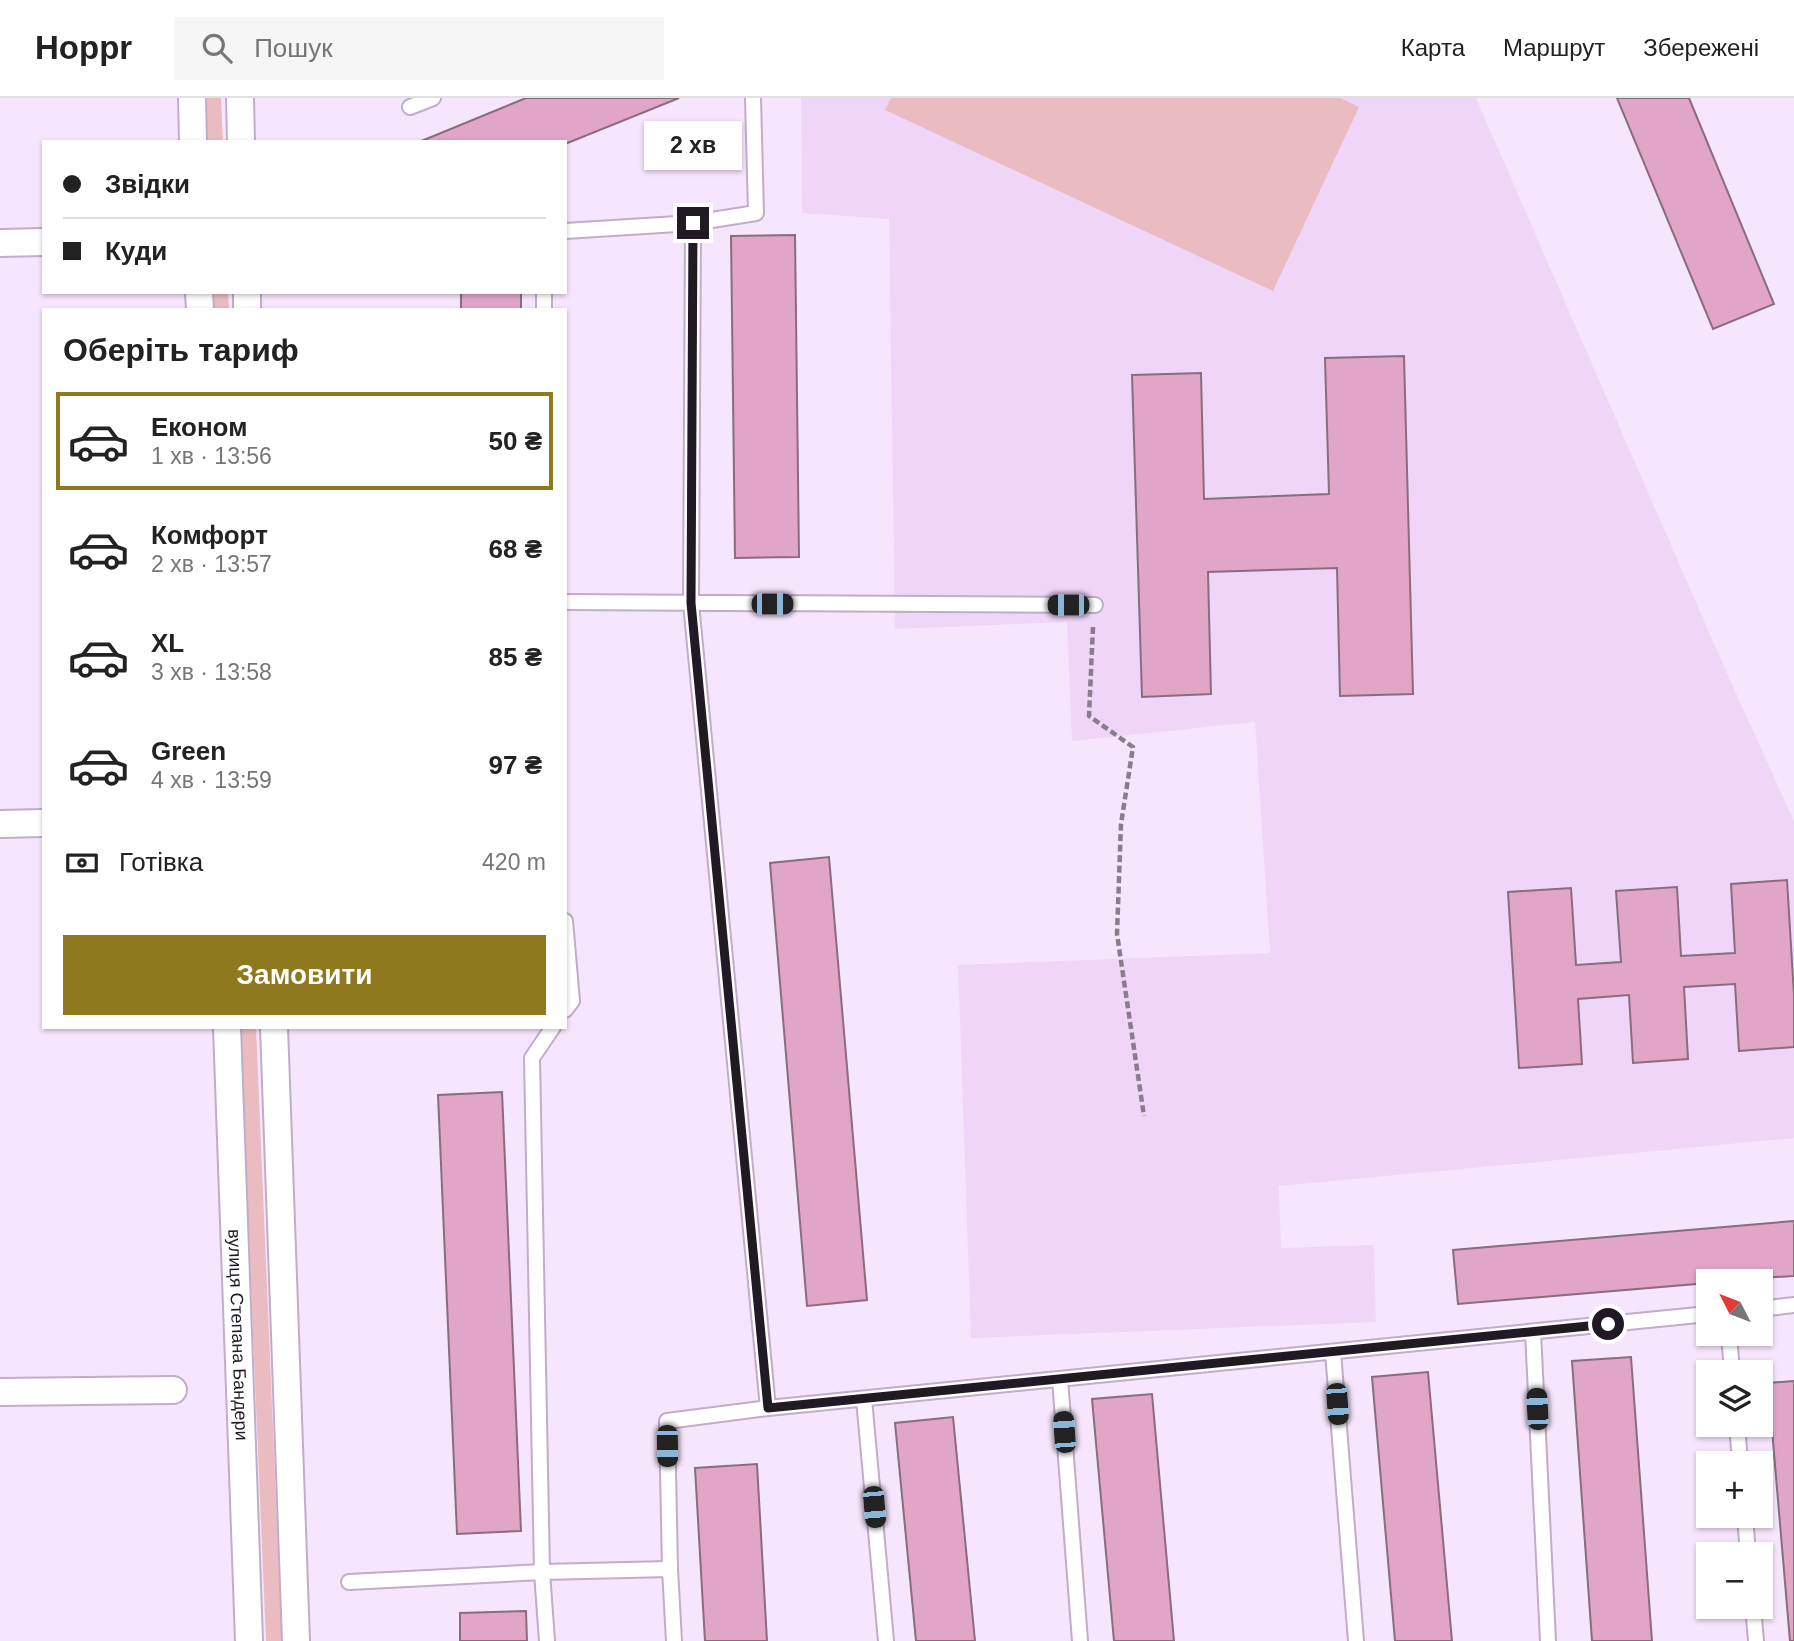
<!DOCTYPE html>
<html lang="uk">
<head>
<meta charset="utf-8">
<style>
	:root { --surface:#fff; --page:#f6f6f6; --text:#222; --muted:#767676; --line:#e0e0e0; --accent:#8e791e }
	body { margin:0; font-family:Arial,sans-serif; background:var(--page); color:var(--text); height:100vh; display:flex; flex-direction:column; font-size:26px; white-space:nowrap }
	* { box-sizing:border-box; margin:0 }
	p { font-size:23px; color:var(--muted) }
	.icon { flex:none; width:38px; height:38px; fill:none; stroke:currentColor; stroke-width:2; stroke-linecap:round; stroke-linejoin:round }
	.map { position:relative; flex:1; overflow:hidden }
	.sheet { position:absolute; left:42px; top:210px; width:525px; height:721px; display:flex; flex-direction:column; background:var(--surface); border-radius:0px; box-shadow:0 2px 5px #0004 }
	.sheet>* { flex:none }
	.top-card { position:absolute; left:42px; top:42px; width:525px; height:154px; border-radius:0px; box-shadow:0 2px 5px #0004; display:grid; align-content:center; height:154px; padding:0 21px; background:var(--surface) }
	.needle { width:46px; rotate:312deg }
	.tools { position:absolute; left:1696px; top:1171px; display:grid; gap:14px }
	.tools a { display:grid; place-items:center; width:77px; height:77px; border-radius:0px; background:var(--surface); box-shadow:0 2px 5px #0004; font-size:35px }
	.end { position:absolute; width:32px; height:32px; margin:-16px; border:9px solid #211a24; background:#fff; box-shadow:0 0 0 4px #fff }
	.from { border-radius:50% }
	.bubble { position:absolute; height:49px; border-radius:0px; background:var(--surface); box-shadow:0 2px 5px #0004; font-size:23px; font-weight:800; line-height:49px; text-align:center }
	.car { position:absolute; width:21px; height:42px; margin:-21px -10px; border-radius:9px; box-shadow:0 0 5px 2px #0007; background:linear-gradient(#222 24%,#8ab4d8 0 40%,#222 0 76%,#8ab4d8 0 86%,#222 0) }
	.top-card b { display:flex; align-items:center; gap:24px; height:66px; font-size:26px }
	.top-card b+b { border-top:2px solid var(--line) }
	.top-card i { width:18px; height:18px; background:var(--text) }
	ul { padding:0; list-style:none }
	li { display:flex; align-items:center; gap:21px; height:98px; margin:0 14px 10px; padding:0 7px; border:4px solid transparent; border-radius:0px }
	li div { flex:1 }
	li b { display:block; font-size:26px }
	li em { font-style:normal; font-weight:800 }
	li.active { border-color:var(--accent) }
	li>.icon { width:63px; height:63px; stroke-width:1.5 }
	h2 { padding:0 21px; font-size:32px; line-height:84px }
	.pay { display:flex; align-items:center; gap:18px; height:77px; padding:0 21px; font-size:26px }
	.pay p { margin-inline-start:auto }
	.primary-button { display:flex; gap:14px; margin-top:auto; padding:14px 21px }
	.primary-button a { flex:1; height:80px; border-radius:0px; background:var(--accent); color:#fff; font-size:28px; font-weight:800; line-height:80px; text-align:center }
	header { display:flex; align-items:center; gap:42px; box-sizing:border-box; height:98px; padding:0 35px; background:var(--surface); border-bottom:2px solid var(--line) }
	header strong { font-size:33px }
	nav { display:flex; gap:38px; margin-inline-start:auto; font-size:24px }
	.search { width:490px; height:63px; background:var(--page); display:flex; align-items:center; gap:18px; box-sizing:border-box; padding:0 24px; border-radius:0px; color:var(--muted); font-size:26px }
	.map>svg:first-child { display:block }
	.built { fill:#efd6f9 }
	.green { fill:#eabcc1 }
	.building { fill:#e1a5c7; stroke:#8a6c7d; stroke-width:2 }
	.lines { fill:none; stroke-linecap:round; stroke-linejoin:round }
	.service-casing { stroke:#c0adc9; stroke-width:18 }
	.minor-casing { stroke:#c0adc9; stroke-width:30 }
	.path { stroke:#887d8d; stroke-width:4.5; stroke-dasharray:7 3.5; stroke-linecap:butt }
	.service { stroke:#fff; stroke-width:14 }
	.minor { stroke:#fff; stroke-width:26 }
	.route { stroke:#211a24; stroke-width:9 }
	.labels { text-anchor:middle; stroke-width:7; stroke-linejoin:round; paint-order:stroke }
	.street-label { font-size:18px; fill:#211a24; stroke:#fff }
</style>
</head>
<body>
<header>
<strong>Hoppr</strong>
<div class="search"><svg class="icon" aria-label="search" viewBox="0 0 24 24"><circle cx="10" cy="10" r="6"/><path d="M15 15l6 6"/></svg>Пошук</div>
<nav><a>Карта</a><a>Маршрут</a><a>Збережені</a></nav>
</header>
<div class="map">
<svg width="1794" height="1543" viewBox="0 0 1794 1543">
	<rect width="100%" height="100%" fill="#f6e6fd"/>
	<path class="built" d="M801,0H1476L1726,573L1794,723V1040L1279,1088L1281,1150L1374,1147L1376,1224L971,1240L958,867L1270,855L1255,624L1072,643L1067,524L895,531L889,121L802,115Z"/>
	<path class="green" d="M205,0H221L223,44H206Z
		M891,0H1340L1359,9L1273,193L885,12Z
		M212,194H228L229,212H212Z
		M240,929H256L282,1543H266Z"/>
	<path class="building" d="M526,0H679L565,46V44H419Z
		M1617,0H1689L1774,206L1713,231Z
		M795,137L799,459L735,460L731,138Z
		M461,194H521V212H461Z
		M1404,258L1413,596L1340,598L1337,470L1208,474L1211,596L1142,599L1132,277L1201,275L1204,401L1329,396L1325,260Z
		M829,759L867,1202L807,1208L770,765Z
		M1787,782L1794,897V949L1739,953L1735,886L1684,889L1688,961L1633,965L1629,897L1578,901L1582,966L1519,970L1508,794L1571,790L1576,867L1621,864L1616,793L1677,789L1681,858L1735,855L1731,786Z
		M502,994L521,1433L457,1436L438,997Z
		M1794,1123V1178L1708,1183V1185L1458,1206L1453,1152Z
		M1631,1259L1652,1543H1592L1572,1263Z
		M1428,1274L1452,1543H1395L1372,1279Z
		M1794,1283V1543H1790L1768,1285Z
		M1152,1296L1174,1543H1114L1092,1301Z
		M953,1319L975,1543H916L895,1325Z
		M757,1366L767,1543H705L695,1370Z
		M526,1513L527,1543H460V1515Z"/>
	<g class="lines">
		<defs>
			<path id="service" d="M410,9L433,0
				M693,125L756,115L753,0
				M565,133L693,125L691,505L768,1310
				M544,212V194
				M565,504L1095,507
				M565,823L572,903L565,912
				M1760,1211L1794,1207
				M1533,1234L1548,1543
				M1729,1236L1732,1274
				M1333,1254L1356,1543
				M1060,1281L1080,1543
				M864,1301L886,1543
				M1737,1326L1740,1365
				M1745,1418L1748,1456
				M670,1471L674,1543
				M349,1484L542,1474L670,1471L667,1323L768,1310L1708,1216
				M1753,1508L1756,1543
				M547,1543L542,1474L532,960L553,929"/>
			<g id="minor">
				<path d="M192,0L193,44"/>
				<path d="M240,0L241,44"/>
				<path d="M0,145L44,144"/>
				<path d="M199,194L200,212"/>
				<path d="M247,194V212"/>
				<path d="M0,726L44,725"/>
				<path id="s1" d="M227,929L249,1543"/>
				<path d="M274,929L296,1543"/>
				<path d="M0,1294L173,1292"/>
			</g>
		</defs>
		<use href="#service" class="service-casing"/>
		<use href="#minor" class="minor-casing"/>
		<path class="path" d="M1093,529L1089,618L1133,649L1121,726L1117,836L1144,1018"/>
		<use href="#service" class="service"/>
		<use href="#minor" class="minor"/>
	</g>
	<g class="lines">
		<path class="route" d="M693,125L691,505L768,1310L1608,1226"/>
	</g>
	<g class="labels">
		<g class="street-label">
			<text dy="6" stroke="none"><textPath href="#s1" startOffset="308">вулиця Степана Бандери</textPath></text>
		</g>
	</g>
</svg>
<div class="tools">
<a><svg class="needle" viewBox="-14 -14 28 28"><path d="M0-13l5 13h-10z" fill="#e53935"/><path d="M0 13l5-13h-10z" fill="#767676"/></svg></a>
<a><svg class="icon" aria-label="layers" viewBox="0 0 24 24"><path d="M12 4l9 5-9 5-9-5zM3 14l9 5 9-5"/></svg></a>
<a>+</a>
<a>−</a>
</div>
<i class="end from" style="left:1608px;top:1226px"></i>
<i class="end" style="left:693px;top:125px"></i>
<div class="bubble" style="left:644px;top:23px;width:98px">2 хв</div>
<i class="car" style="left:772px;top:506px;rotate:90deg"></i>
<i class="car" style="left:1068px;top:507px;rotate:270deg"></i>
<i class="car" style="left:1337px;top:1306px;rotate:176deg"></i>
<i class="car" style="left:1537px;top:1311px;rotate:357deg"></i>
<i class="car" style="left:1064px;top:1334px;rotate:356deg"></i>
<i class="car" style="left:667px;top:1348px;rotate:179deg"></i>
<i class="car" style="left:874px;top:1409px;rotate:175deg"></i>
<div class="top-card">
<b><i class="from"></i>Звідки</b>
<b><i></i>Куди</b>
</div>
<section class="sheet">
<h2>Оберіть тариф</h2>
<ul>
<li class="active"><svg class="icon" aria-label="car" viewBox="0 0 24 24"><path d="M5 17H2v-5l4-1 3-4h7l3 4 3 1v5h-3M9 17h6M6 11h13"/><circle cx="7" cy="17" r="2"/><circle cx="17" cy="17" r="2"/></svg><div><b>Економ</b><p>1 хв · 13:56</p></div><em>50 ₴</em></li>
<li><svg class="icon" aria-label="car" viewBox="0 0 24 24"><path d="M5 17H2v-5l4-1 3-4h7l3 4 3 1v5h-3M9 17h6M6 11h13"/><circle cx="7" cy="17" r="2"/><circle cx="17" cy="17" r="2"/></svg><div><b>Комфорт</b><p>2 хв · 13:57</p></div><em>68 ₴</em></li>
<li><svg class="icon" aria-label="car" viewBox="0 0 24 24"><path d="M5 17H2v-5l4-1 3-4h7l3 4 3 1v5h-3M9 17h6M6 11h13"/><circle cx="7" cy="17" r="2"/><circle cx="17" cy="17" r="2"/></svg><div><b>XL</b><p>3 хв · 13:58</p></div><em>85 ₴</em></li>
<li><svg class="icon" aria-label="car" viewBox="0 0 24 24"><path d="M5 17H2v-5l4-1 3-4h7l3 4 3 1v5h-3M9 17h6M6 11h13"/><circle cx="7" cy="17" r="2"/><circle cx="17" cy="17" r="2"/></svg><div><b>Green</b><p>4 хв · 13:59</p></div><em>97 ₴</em></li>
</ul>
<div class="pay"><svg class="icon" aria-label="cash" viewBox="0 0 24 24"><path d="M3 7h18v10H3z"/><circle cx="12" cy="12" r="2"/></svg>Готівка<p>420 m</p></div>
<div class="primary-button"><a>Замовити</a></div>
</section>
</div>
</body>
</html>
